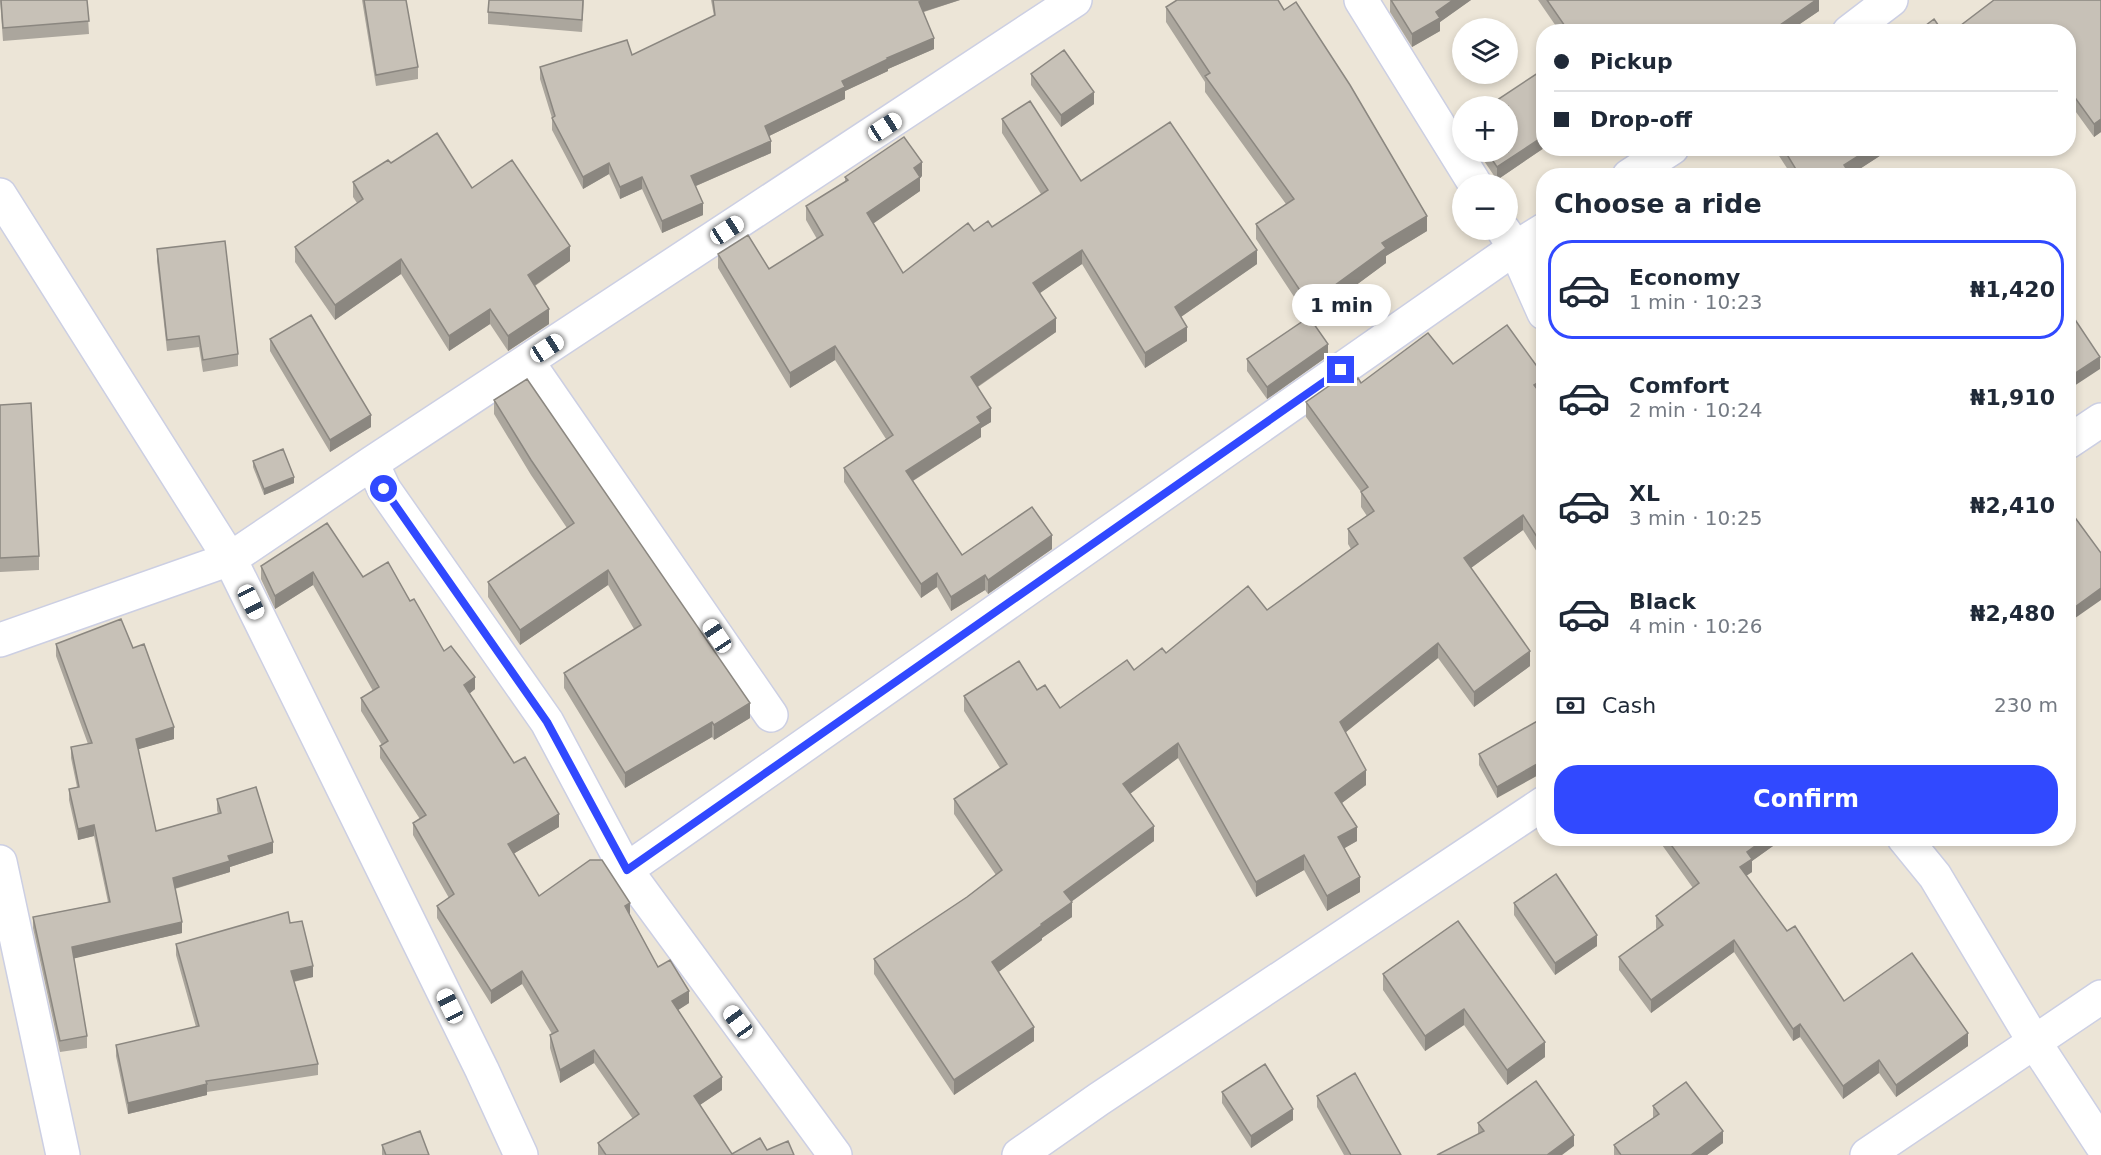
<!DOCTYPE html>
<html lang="en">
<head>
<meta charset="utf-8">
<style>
	:root { --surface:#fff; --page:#f6f6f7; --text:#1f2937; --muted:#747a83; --line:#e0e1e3; --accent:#3149ff }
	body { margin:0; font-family:"DejaVu Sans",sans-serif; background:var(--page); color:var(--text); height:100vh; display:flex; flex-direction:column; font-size:22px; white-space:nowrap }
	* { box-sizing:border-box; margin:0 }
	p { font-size:20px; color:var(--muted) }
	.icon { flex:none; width:33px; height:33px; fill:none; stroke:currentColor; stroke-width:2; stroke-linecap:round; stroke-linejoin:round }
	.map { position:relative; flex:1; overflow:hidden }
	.details { position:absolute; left:1536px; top:168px; width:540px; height:678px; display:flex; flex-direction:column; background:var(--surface); border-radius:24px; box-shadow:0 3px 9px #0003 }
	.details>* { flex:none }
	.top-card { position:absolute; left:1536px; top:24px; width:540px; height:132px; border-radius:24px; box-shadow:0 3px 9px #0003; display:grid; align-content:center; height:132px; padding:0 18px; background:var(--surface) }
	.controls { position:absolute; left:1452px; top:18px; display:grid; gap:12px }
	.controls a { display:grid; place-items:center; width:66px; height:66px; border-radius:50%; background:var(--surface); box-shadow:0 3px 9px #0003; font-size:30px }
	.end { position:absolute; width:27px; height:27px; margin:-14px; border:8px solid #3149ff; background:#fff; box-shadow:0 0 0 3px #fff }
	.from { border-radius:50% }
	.bubble { position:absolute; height:42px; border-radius:21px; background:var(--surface); box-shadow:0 3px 9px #0003; font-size:20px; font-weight:800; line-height:42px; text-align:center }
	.car { position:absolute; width:18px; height:36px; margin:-18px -9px; border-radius:8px; box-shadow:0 0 4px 2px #0007; background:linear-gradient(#fff 24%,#345 0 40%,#fff 0 76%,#345 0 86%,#fff 0) }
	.top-card b { display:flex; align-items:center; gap:21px; height:57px; font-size:22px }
	.top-card b+b { border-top:2px solid var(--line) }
	.top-card i { width:15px; height:15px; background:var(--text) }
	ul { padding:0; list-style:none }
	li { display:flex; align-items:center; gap:18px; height:99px; margin:0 12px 9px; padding:0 6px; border:3px solid transparent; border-radius:24px }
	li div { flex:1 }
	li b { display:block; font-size:22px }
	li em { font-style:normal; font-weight:800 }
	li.active { border-color:var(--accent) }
	li>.icon { width:54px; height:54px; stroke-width:1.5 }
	h2 { padding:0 18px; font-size:27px; line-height:72px }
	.pay { display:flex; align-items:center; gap:15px; height:66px; padding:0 18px; font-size:22px }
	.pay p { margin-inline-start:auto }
	.button { display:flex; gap:12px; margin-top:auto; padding:12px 18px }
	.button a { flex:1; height:69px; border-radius:24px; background:var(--accent); color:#fff; font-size:24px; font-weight:800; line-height:69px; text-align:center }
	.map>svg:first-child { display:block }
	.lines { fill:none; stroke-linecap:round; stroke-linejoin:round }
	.minor-casing { stroke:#cccfe3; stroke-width:36 }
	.minor { stroke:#fff; stroke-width:33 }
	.wall { fill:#aba69d }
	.shaded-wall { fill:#8b8780 }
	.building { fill:#c7c1b7; stroke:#8b8780; stroke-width:1.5 }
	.route { stroke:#3149ff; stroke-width:8 }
</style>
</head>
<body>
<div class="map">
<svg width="2101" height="1155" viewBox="0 0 2101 1155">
	<rect width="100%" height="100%" fill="#ece5d7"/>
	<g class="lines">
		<defs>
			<path id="minor" d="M1361,0L1475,184
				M1849,32L1891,0
				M1629,176L1672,148
				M0,195L230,559L482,1070L521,1155
				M1504,231L1515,248L1544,313
				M527,361L771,715
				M2068,442L2101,420
				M372,463L384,489L547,722L626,870L835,1155
				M0,640L230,559L372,463L1075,0
				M1904,838L1935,876L2035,1043L2101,1144
				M0,862L63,1155
				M626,870L1515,248L1544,230
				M1019,1155L1099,1099L1544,803
				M1867,1155L2101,997"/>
		</defs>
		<use href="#minor" class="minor-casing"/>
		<use href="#minor" class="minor"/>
	</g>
	<path class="wall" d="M0,0H87L89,34L3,41Z
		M362,0H406L418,67V79L376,86Z
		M584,0L582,32L488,24V12Z
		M711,0H960L924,12L934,49L888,69V71L845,91V99L769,136L771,153L696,186L703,215L662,233L642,189L620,199L609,174L583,189L552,130V118L540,79V67L632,55L714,16Z
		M1390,0H1471L1440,22V31L1412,47L1390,12Z
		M1538,0H1819V11L1788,32H1560Z
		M2101,0V132L2094,137L2068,101V32Z
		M1166,7L1427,231L1386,256V263L1310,319L1328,356L1267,399L1247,371V359L1308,318L1256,239V224L1286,204L1205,92V82L1166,22Z
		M1544,69V148L1497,180L1478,152H1508Z
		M1031,74L1094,104L1061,127L1031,85Z
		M1002,119L1081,181L1257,264L1181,317L1187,341L1145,368L1082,264L1039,293L1056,332L978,387L991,422L981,428V437L913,481L962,555L1052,549L988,594L985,590L951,611L937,587L921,598L844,482V468L886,439L835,360L790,388L718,268V254L769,269L817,239L806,220V206L845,182V177L922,176L920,178V191L873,223L903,273L974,231L992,227L1041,194L1002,133Z
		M1776,148H1892L1850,175L1851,176H1792L1776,151Z
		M1898,148H1914L1904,156Z
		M391,163L472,188L570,261L535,286L549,324L508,351L490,324L449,351L401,274L335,320L295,262V247L357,203L353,197V182Z
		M157,249L238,354V366L203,372L199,347L167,351L157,261Z
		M270,339L371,427L330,452L270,351Z
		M1453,364L1541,395L1544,398V563L1523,530L1471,568L1530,666L1474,707L1438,658L1345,732L1366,785L1342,803L1357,841L1344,848L1360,892L1327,911L1304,870L1256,897L1178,758L1130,794L1154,841L1071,902L1072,917L1042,938V940L998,972L1034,1041L954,1095L874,974V959L967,897L996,875L954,814V799L1000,768L964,711V696L1037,690L1060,708L1166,653L1267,610L1351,549L1348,544V529L1367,516L1361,507V492L1306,417V402L1356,381L1361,383Z
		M494,400L750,718L714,740L712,737L625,788L564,688V673L634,629L608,585L520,645L488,597V582L567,528L531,475L494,414Z
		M0,405L39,556V570L0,572Z
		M253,461L294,483L264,495L253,467Z
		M261,566L363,577L410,601L444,651L475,689L469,694L514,763L559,827L513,854L539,896L630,915L658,967L689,1003L678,1010L722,1090L700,1105L732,1154L767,1150L794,1155H598V1143L633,1119L594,1063L560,1083L550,1048V1035L552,1034L522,984L491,1004L437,918V906L449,898L413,835V823L420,819L380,758V746L382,745L361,711V698L373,691L313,585L275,609L261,579Z
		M56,644L133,648L174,739L138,749L156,831L218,814L217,810V799L273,853L230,867V872L175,889L182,933L74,958L87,1036V1048L60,1052L33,928V917L108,902L94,836L78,840L69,800V789L77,787L71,758V747L88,744L56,656Z
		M1541,719L1497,798L1479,765V754Z
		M1657,838H1784L1752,861V872L1746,876L1787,931L1844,1001L1968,1046L1896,1097L1879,1073L1843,1099L1800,1037L1793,1041L1734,952L1651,1013L1619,970V957L1657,930L1656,928V916L1693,888Z
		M1514,903L1597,946L1555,975L1514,915Z
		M1458,921L1545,1057L1507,1085L1464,1025L1425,1051L1383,990V974Z
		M290,923L313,977L294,982L318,1064V1075L207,1092V1095L128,1114L116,1056V1045L196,1027L176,955V944Z
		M1222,1092L1293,1120L1251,1148L1222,1103Z
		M1317,1096L1401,1155H1344L1317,1107Z
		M1653,1106L1723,1143L1707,1155H1614V1145L1653,1118Z
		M1478,1123L1574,1146L1478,1134Z
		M382,1145L429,1155H382Z"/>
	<path class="shaded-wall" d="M925,0H960L919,13V2Z
		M1453,0H1471L1440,22V31L1412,47V34L1436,12Z
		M1816,0H1819V11L1788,32H1770Z
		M934,38V49L888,69V71L845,91V99L765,138V126L842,81L887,58Z
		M1094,92V104L1061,127V115Z
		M2101,119V132L2094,137V124Z
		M1544,136V148L1497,180V167Z
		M771,141V153L691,188V176Z
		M1871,148H1892L1849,176L1844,165Z
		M1904,148H1914L1904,156Z
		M922,162V176L920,178V191L867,228V213L914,168Z
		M609,163V174L583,189V177Z
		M642,177V189L620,199V187Z
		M703,203V215L662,233V221Z
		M1427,216V231L1386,256V263L1309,320V304L1382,243Z
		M570,246V261L528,290V275Z
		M1082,250V264L1033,298V283Z
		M1257,250V264L1175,321V307Z
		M401,259V274L335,320V305Z
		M490,309V324L449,351V336Z
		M549,309V324L508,351V336Z
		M1056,318V332L971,391V377Z
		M1187,327V341L1145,368V353Z
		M1328,344V356L1267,399V387Z
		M835,346V360L790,388V373Z
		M2100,357V369L2068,390V378Z
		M1544,379V393L1534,400V385Z
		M991,408V422L981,428V437L906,485V471L977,417Z
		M371,415V427L330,452V440Z
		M294,477V483L264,495V489Z
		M1523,515V530L1464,573V558Z
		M1052,535V549L988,594V580Z
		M608,570V585L520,645V630Z
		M313,572V585L275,609V596Z
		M937,573V587L921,598V584Z
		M985,575V590L951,611V597Z
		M2101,588V600L2068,623V612Z
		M1438,643V658L1340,737V722Z
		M1530,651V666L1474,707V692Z
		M475,677V689L464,698V685Z
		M2070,677V689L2068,690V678Z
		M750,703V718L714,740V725Z
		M712,722V737L625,788V773Z
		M174,727V739L136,750V739Z
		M1178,743V758L1123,799V784Z
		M1544,760V772L1497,798V787Z
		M1366,770V785L1335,808V793Z
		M559,814V827L508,857V844Z
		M94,825V836L78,840V829Z
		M1154,826V841L1064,907V892Z
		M1357,827V841L1338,852V837Z
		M1766,838H1784L1752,861V872L1740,880V867L1747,852Z
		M273,842V853L230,867V872L173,889V878L228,856Z
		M1304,855V870L1256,897V882Z
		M1360,877V892L1327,911V896Z
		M1072,902V917L1042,938V940L992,977V962L1041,924Z
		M630,903V915L625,906Z
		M182,922V933L72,959V947Z
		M1597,935V946L1555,975V963Z
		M1734,940V952L1651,1013V1000Z
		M313,966V977L291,982V971Z
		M522,971V984L491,1004V991Z
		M689,991V1003L672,1014V1001Z
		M1464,1009V1025L1425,1051V1036Z
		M1800,1024V1037L1793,1041V1029Z
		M1034,1027V1041L954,1095V1080Z
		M1968,1033V1046L1896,1097V1085Z
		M1545,1042V1057L1507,1085V1070Z
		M594,1050V1063L560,1083V1070Z
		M1879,1060V1073L1843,1099V1086Z
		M722,1077V1090L694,1109V1096Z
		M207,1084V1095L128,1114V1103Z
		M1293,1109V1120L1251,1148V1136Z
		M1723,1131V1143L1707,1155H1691Z
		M1574,1135V1146L1562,1155H1547Z"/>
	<path class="building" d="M1,0H87L89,21L3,28Z
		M364,0H406L418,67L376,75Z
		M489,0H583L582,20L488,12Z
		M713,0H925L919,2L934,38L887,58L888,59L842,81L845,87L765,126L771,141L691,176L703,203L662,221L642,177L620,187L609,163L583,177L552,118L555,116L540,67L627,40L632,55L715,15Z
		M1177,0H1278L1284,10L1296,2L1350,85L1427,216L1382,243L1386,248L1309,304L1256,224L1294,199L1205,76L1210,73L1166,7Z
		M1391,0H1453L1436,12L1440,18L1412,34Z
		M1547,0H1816L1770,32H1569Z
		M1994,0H2101V119L2094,124L2068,88V32H1952Z
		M1934,19L1943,32H1917Z
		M1064,50L1094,92L1061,115L1031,74Z
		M1544,69V136L1497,167L1487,152H1508V106H1488Z
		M1030,101L1081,181L1170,122L1257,250L1175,307L1187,327L1145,353L1082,250L1033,283L1056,318L971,377L991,408L977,417L981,423L906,471L962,555L1032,507L1052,535L988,580L985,575L951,597L937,573L921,584L844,468L893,435L835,346L790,373L718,254L748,235L769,269L823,235L806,206L848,180L845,177L904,137L922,162L914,168L920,177L867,213L903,273L968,223L974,231L988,221L992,227L1048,190L1002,119Z
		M437,133L472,188L512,160L570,246L528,275L549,309L508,336L490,309L449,336L401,259L335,305L295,247L363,199L353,182L388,160L391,163Z
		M1783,148H1871L1844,165L1851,176H1800Z
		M225,241L238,354L203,360L199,336L167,340L157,249Z
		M2068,309L2100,357L2068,378Z
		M311,315L371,415L330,440L270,339Z
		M1309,317L1328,344L1267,387L1247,359Z
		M1507,325L1544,376V379L1534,385L1544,398V548L1523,515L1464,558L1530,651L1474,692L1438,643L1340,722L1366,770L1335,793L1357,827L1338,837L1360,877L1327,896L1304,855L1256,882L1178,743L1123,784L1154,826L1064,892L1072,902L1041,924L1042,925L992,962L1034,1027L954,1080L874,959L967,897L1002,870L954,799L1007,764L964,696L1019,661L1037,690L1045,685L1060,708L1127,660L1134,670L1162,648L1166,653L1248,586L1267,610L1358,544L1348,529L1374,511L1361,492L1368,487L1306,402L1349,372L1356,381L1358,378L1361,383L1428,333L1453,364Z
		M527,379L750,703L714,725L712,722L625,773L564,673L641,625L608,570L520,630L488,582L574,523L531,460L494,400Z
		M31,403L39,556L0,558V405Z
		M283,449L294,477L264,489L253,461Z
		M2068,508L2101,553V588L2068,612Z
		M327,523L363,577L388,562L410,601L414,599L444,651L451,646L475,677L464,685L514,763L525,757L559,814L508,844L539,896L590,860H602L630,903L625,906L658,967L670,960L689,991L672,1001L722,1077L694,1096L732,1154L760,1138L767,1150L788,1141L794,1155H606L598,1143L639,1114L594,1050L560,1070L550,1035L558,1031L522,971L491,991L437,906L454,894L413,823L426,815L380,746L388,741L361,698L379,687L313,572L275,596L261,566Z
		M121,619L133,648L144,644L174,727L136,739L156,831L221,813L217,799L256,787L273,842L228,856L230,861L173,878L182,922L72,947L87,1036L60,1041L33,917L110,902L94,825L78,829L69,789L79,787L71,747L92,743L56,644Z
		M1541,719L1544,723V760L1497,787L1479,754Z
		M1666,838H1766L1747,852L1752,859L1740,867L1787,931L1795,926L1844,1001L1912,953L1968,1033L1896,1085L1879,1060L1843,1086L1800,1024L1793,1029L1734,940L1651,1000L1619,957L1663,925L1656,916L1699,883Z
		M1556,874L1597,935L1555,963L1514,903Z
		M288,912L290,923L302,921L313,966L291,971L318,1064L206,1081L207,1084L128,1103L116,1045L199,1026L176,944Z
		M1458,921L1545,1042L1507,1070L1464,1009L1425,1036L1383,974Z
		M1265,1064L1293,1109L1251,1136L1222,1092Z
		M1355,1073L1401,1155H1351L1317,1096Z
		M1536,1081L1574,1135L1547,1155H1437L1484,1131L1478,1123Z
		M1686,1082L1723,1131L1691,1155H1621L1614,1145L1659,1114L1653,1106Z
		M420,1131L429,1155H386L382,1145Z"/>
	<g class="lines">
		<path class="route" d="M384,489L547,722L627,870L1341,370"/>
	</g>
</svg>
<div class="controls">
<a><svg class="icon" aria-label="layers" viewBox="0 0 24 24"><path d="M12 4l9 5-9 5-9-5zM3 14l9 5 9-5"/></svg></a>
<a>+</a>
<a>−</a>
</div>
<i class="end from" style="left:384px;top:489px"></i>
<i class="end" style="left:1341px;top:370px"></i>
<div class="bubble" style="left:1292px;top:284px;width:99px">1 min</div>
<i class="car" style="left:885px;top:127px;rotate:57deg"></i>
<i class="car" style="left:727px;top:230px;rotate:57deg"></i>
<i class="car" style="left:547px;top:348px;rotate:57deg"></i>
<i class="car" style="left:251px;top:602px;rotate:154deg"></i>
<i class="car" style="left:717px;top:636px;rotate:326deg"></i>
<i class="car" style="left:450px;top:1006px;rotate:334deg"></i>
<i class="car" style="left:738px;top:1022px;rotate:324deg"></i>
<div class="top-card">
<b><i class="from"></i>Pickup</b>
<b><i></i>Drop-off</b>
</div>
<section class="details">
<h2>Choose a ride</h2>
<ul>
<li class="active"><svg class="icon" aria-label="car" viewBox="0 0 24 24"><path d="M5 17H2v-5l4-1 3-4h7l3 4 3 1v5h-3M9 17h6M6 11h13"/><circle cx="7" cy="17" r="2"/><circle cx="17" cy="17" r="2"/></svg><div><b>Economy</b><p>1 min · 10:23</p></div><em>₦1,420</em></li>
<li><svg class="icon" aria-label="car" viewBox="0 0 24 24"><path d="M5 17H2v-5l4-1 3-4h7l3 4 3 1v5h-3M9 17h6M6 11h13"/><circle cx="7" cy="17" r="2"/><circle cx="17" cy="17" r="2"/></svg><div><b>Comfort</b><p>2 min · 10:24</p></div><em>₦1,910</em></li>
<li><svg class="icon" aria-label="car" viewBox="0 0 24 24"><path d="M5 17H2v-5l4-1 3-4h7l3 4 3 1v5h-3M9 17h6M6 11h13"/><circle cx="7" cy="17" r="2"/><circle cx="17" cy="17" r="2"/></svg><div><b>XL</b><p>3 min · 10:25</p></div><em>₦2,410</em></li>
<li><svg class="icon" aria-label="car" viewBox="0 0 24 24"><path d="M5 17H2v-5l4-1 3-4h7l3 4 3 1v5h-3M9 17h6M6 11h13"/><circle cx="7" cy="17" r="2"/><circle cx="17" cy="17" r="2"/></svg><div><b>Black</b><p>4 min · 10:26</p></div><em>₦2,480</em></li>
</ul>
<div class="pay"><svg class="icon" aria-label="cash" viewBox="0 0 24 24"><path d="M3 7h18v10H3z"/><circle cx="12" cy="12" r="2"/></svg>Cash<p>230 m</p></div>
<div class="button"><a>Confirm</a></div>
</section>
</div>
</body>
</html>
